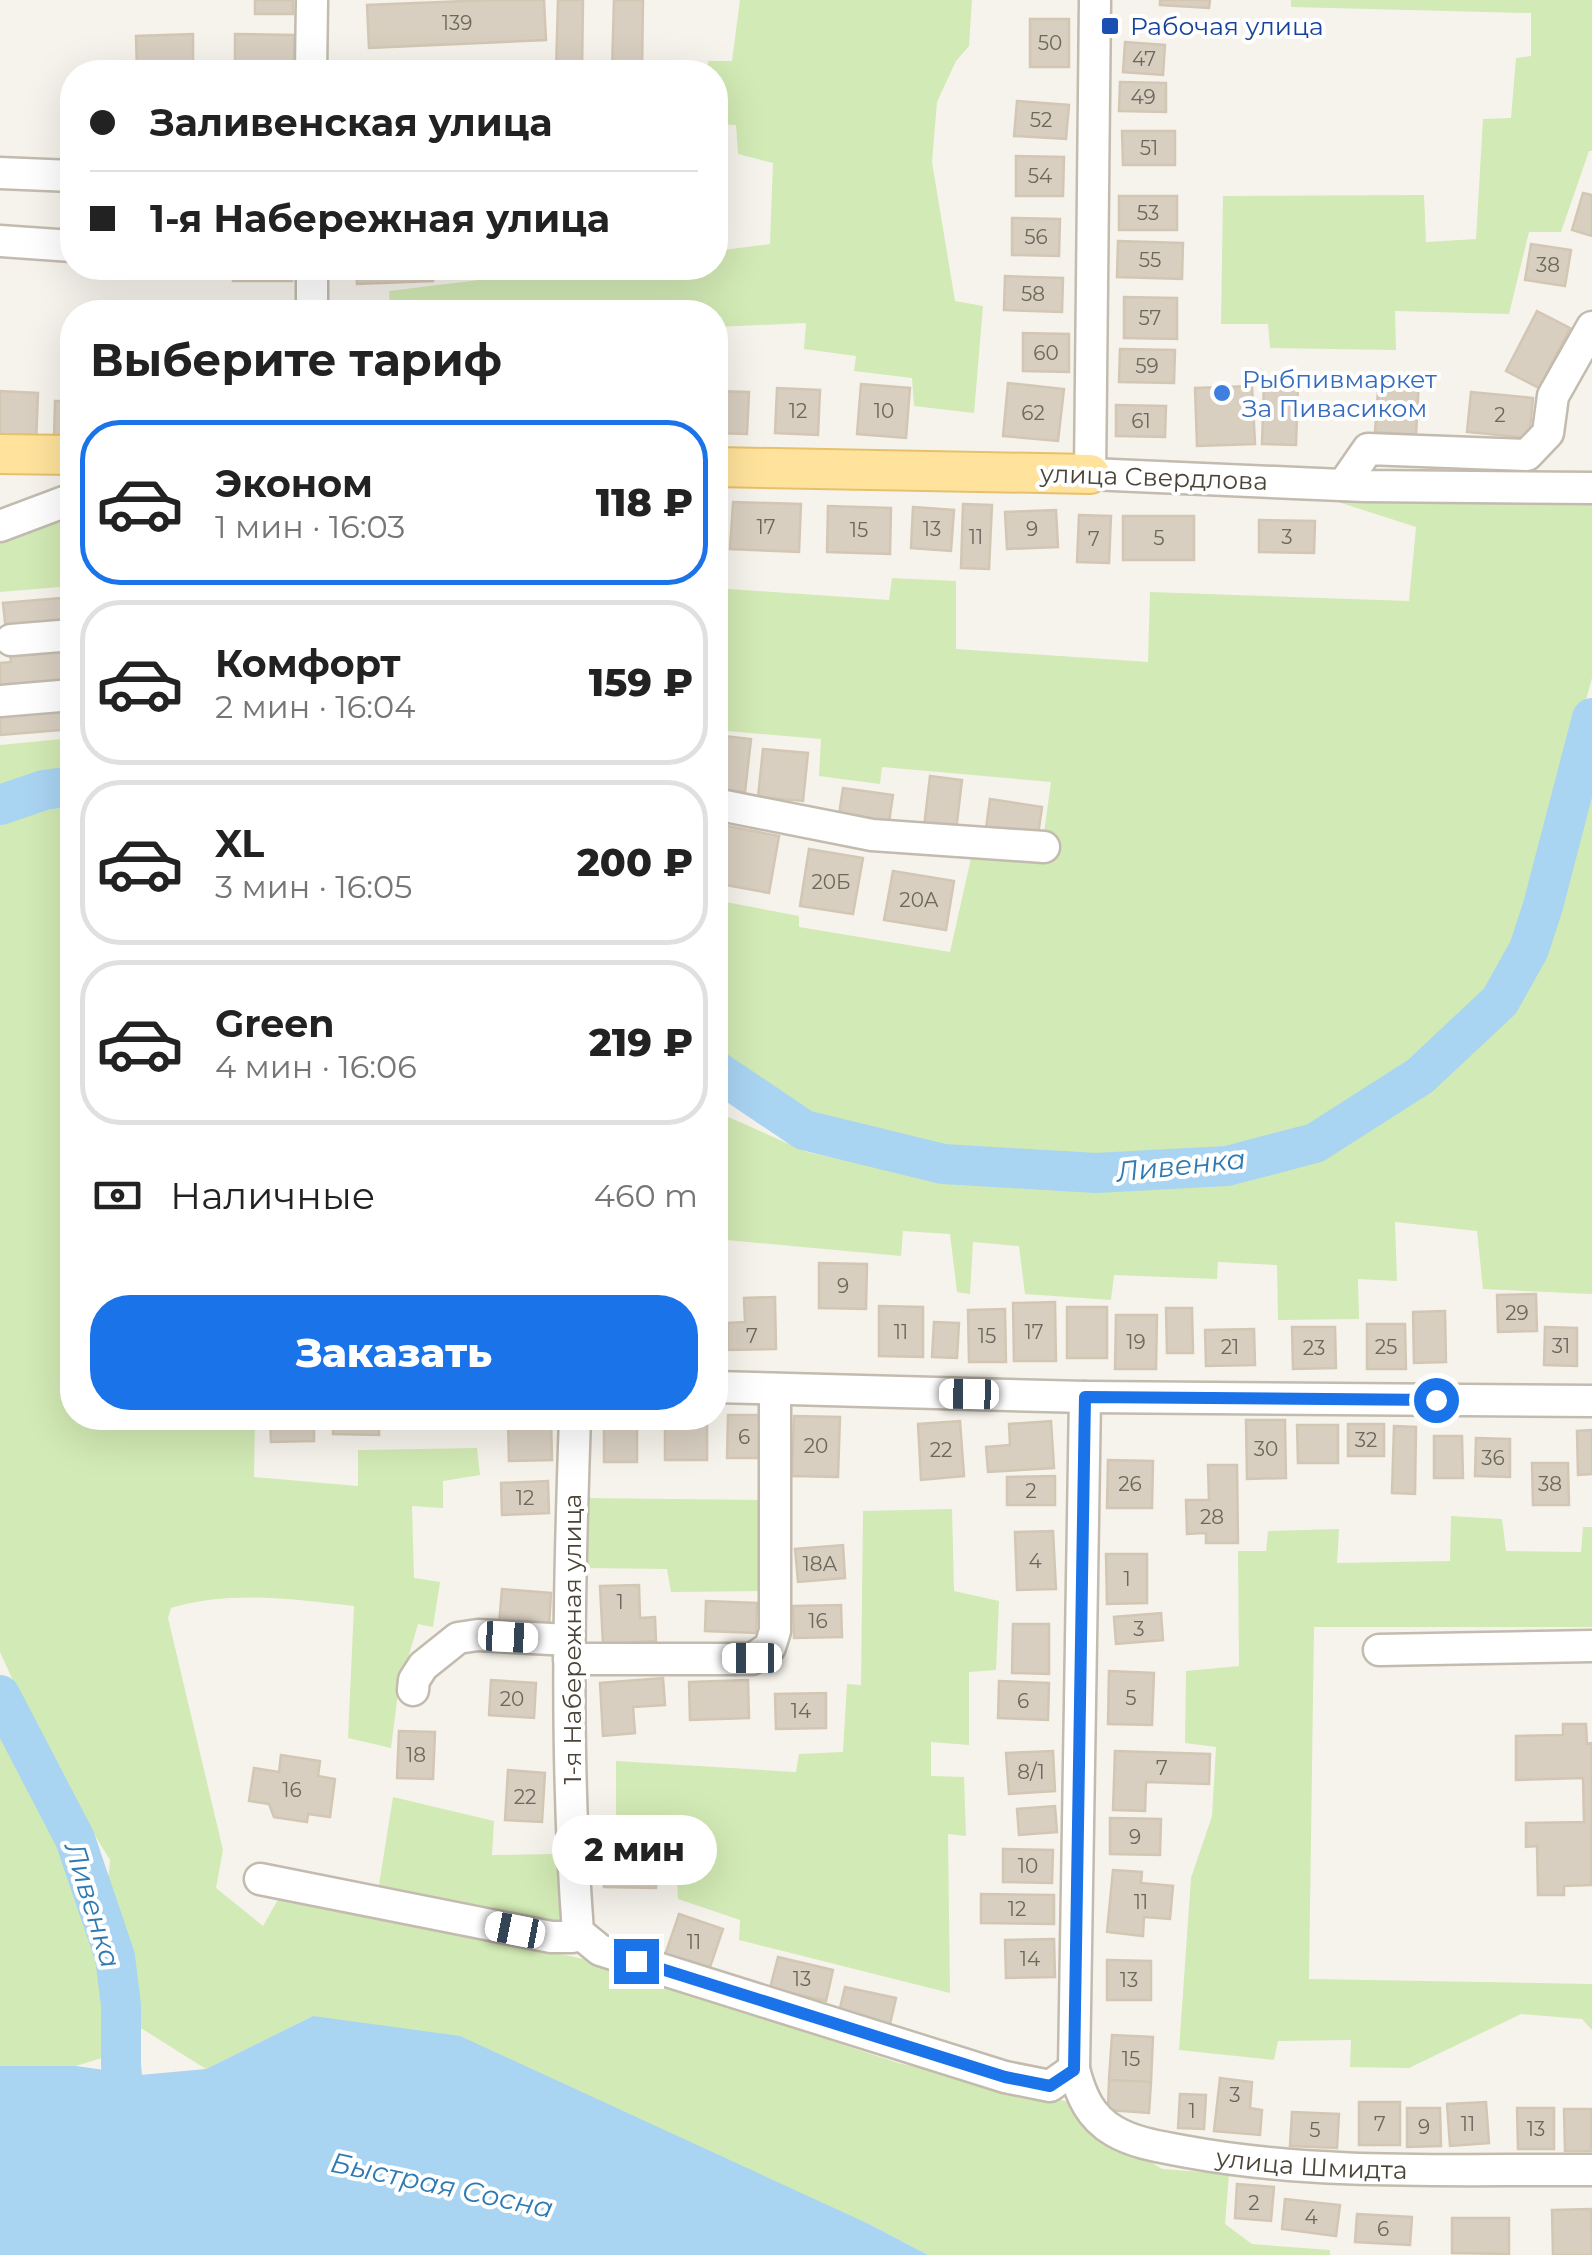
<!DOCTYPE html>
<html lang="ru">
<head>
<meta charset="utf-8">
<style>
	:root { --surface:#fff; --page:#f6f6f6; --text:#222; --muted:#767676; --line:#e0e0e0; --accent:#1a73e8 }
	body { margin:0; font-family:Montserrat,sans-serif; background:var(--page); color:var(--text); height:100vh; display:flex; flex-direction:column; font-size:38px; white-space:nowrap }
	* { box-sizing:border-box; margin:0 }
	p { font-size:32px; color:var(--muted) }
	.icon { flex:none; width:55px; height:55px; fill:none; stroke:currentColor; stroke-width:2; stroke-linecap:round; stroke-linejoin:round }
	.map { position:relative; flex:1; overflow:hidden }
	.sheet { position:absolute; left:60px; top:300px; width:668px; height:1130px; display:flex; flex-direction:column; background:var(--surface); border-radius:40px; box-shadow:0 10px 40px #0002 }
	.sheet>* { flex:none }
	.top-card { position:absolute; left:60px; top:60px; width:668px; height:220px; border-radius:40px; box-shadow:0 10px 40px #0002; display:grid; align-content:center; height:220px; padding:0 30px; background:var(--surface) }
	.end { position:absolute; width:45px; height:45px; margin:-22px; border:12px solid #1a73e8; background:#fff; box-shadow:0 0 0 5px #fff }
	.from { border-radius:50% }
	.bubble { position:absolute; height:70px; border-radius:35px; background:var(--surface); box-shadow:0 10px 40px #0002; font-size:32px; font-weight:800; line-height:70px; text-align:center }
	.car { position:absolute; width:30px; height:60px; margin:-30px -15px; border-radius:12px; box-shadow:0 0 8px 2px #0007; background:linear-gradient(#fff 24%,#345 0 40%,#fff 0 76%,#345 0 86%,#fff 0) }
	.top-card b { display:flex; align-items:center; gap:35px; height:95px; font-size:38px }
	.top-card b+b { border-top:2px solid var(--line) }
	.top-card i { width:25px; height:25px; background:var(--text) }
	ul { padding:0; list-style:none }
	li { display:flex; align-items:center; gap:30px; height:165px; margin:0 20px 15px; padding:0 10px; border:5px solid var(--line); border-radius:40px }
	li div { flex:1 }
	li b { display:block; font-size:38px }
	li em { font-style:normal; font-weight:800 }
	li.active { border-color:var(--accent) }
	li>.icon { width:90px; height:90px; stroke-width:1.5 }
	h2 { padding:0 30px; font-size:45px; line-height:120px }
	.pay { display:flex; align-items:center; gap:25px; height:110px; padding:0 30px; font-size:38px }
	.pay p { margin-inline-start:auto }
	.cta { display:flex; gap:20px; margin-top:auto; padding:20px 30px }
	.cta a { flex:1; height:115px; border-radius:40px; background:var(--accent); color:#fff; font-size:40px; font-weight:800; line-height:115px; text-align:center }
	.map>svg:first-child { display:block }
	.green { fill:#d2eab5 }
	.water { fill:#a9d4f2 }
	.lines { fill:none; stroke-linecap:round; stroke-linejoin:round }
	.river { stroke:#a9d4f2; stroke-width:40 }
	.building { fill:#d8cfc1; stroke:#d3c7b4; stroke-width:2.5 }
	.minor-casing { stroke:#c2bbae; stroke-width:35 }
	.major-casing { stroke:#e6c16a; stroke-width:42 }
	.minor { stroke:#fff; stroke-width:30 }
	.major { stroke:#ffe39c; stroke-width:38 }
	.route { stroke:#1a73e8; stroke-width:12 }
	.transit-dot { fill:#1a4fb4; stroke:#fff; stroke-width:4 }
	.shop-dot { fill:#3f7fe0; stroke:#fff; stroke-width:4 }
	.labels { text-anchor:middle; stroke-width:8; stroke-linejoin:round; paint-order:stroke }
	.number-label { font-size:20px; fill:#6e675b }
	.transit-label { font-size:25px; fill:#164399; stroke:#fff; text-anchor:start }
	.shop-label { font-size:25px; fill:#366cbe; stroke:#fff; text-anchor:start }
	.street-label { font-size:25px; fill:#4b4439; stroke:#fff }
	.water-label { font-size:28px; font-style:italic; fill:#2e7ab2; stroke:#fff }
</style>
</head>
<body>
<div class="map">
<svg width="1592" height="2255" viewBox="0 0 1592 2255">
	<rect width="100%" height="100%" fill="#f6f3ec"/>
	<path class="green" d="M740,0H972L969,46L956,61L937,102L932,162L955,301L983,306L974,413L914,406L912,378L854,371L856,356L804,349L806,323L715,327V312H390L389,291L579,268H715V251L770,244L773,163L738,154L736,125L715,124V72H708V61H732Z
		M1291,0H1592V151H1589L1561,232H1529L1509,314L1395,311L1396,350L1270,348L1268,324H1221L1223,196L1424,195L1426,242L1476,239L1483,119L1511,118L1516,58L1531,56V13L1291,7Z
		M1332,500L1592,502V678L1518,945L1478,998L1364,1100L1261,1145L1128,1156L1004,1155L878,1135L804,1115L715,1060V900L799,916V927L950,952L972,854L1040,862L1051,782L882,767L880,784L819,776L821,739L715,730V588L889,600L892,578L956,581V649L1148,662L1150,592L1409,601L1416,527Z
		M72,502V586L0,592V530Z
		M72,738V773L41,776L0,789V745Z
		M1592,777V1294L1483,1289L1477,1231L1395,1222L1397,1281L1358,1279L1359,1319L1278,1320L1277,1265L1218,1262L1217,1279L1114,1275L1111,1300L1025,1294L1019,1246L973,1242L970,1294L957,1292L950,1234L903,1231L901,1256L715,1239V1111L807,1152L915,1175L1093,1185L1236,1177L1312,1156L1398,1111L1508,1006L1545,944Z
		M72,801V1418H255L254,1477L358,1486V1450L477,1448L480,1475L443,1481V1508L412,1506L414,1578L440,1582L433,1627L418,1624L398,1693L391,1748L348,1738L354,1606C292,1599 231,1590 171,1608L168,1618L223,1850L216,1888L263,1926L281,1894L593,1961L898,2063L1069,2102L1097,2128L1162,2169L1229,2174L1225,2224L1252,2244L1330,2250V2255H928L871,2225L313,2016L206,2069L136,2025L122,1921L108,1882L110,1860L49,1760L0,1652V822L29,810Z
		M583,1498L766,1500L767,1591L671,1592L667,1569L586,1568Z
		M952,1509L954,1591L999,1601L996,1670L969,1672V1745L931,1742V1776L964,1777L966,1836L948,1834L950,1993L739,1940L740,1920L678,1899L675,1843L616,1840V1761L796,1772L799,1754L843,1752L847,1684L861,1685L863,1511Z
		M1451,1516L1502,1519L1506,1551L1581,1552L1583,1527H1592V1627H1314L1309,1979L1592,1984V2030L1582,2019L1521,2014L1409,2068L1350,2067L1351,2040L1278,2041L1274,2060L1179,2050L1191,1878L1212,1816L1216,1747L1185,1743L1186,1671L1239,1666L1238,1551H1266L1268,1531L1339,1529L1337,1563L1450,1561Z
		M0,1735L29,1779L85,1914L88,1939L109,2002L105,2057L76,2066H0Z
		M393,1797L494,1821L492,1855L557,1854L567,1923L379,1885Z"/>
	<path class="water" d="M313,2016L460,2036L871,2225L928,2255H0V2066H76L140,2075L206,2069Z"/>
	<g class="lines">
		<path class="river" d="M0,805L44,790L72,786
			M715,1070L804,1130L943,1164L1096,1173L1227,1166L1315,1143L1420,1076L1500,1001L1529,949L1543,906L1592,718
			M0,1695L75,1839L115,1957L121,2005V2065L126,2125"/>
	</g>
	<path class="building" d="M255,0H293V14H255Z
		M490,0H544L546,40L369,48L367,5Z
		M558,0H583L582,72H556Z
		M614,0H643L642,72H612Z
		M1160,0H1210L1209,8L1160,5Z
		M1030,19H1069V67H1030Z
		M193,34V72H137L136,36Z
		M235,34L294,35V72H235Z
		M1125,42L1165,45L1163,75L1123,72Z
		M1120,82L1166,83V112L1119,111Z
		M1017,101L1069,105L1066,139L1014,136Z
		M1122,131H1175V165H1123Z
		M1016,156L1064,157L1063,196H1016Z
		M1583,193L1592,195V236L1572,230Z
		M1119,196H1177V230H1119Z
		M1012,218L1060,219L1059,256L1012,255Z
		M1118,241L1183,243L1182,279L1117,277Z
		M1531,244L1571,250L1565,286L1525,280Z
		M233,268H292V281H233Z
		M357,268H433V281L357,284Z
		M1005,276L1063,278L1062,312L1004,310Z
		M1124,297L1177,298V339L1124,338Z
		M198,304H237L236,312H198Z
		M1537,311L1570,328L1539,388L1506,371Z
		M1023,333L1069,334V372L1023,371Z
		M1120,349L1175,350L1174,383L1119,382Z
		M1379,377L1419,380L1416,435L1375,432Z
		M1008,383L1064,389L1058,441L1003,436Z
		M1264,383L1298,384L1296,445L1262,444Z
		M861,384L910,388L906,438L857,434Z
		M1252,386L1255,444L1197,446L1195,388Z
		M777,388L820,390L818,435L775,433Z
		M0,391L38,393L36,444H0Z
		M715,391L749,392L747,434L715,433Z
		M1471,392L1533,398L1529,438L1467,432Z
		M55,401H72V439H54Z
		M1116,405L1166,406L1165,437L1116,436Z
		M733,502L801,504L799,552L730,549Z
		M963,504L992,505L989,569L961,568Z
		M828,506L891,508L890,554L827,552Z
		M913,507L954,510L951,551L911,548Z
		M1056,510L1058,547L1007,549L1005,512Z
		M1079,515L1111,516L1109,563L1077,562Z
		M1123,516H1194V560H1123Z
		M1259,520L1315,521L1314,553L1259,552Z
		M72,597V627L6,632L3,603Z
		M72,643V687L0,692V663L11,662L9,648Z
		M72,703V729L0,735V709Z
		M715,735L751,739L745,792L715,788Z
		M763,749L808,753L803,801L758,797Z
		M930,776L962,780L956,831L924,827Z
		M843,788L893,795L889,822L839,815Z
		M990,799L1042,807L1038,835L986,828Z
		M722,825L779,836L769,893L715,883Z
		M809,849L863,858L853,914L800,906Z
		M893,871L954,881L946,930L884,920Z
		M819,1263L867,1264L866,1309L819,1308Z
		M1536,1294L1537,1331L1498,1332L1497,1295Z
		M775,1297L776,1349L728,1350V1323L745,1322L744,1298Z
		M1055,1302L1056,1361H1014L1013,1303Z
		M879,1306L923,1307V1357L879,1356Z
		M1067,1307H1107V1358H1067Z
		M1166,1308H1192L1193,1353H1167Z
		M1005,1309L1006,1362H969L968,1310Z
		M1445,1311L1446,1362L1414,1363L1413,1312Z
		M1116,1315H1157L1156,1369H1115Z
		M934,1322L959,1323L957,1358L932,1357Z
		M1367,1324H1405L1406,1369H1367Z
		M1292,1327H1335L1336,1368L1293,1369Z
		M1545,1327L1577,1328V1366L1544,1365Z
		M1254,1329L1255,1365L1206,1366L1205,1330Z
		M728,1415H760V1458H727Z
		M794,1416L840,1417L838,1477L792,1476Z
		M270,1418H314V1441L271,1442Z
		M333,1418H379V1435L333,1434Z
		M604,1418H637V1462H604Z
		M665,1418H707V1460H665Z
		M551,1419L552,1460L509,1461L508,1420Z
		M1246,1420H1285L1286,1478L1247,1479Z
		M960,1421L964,1476L921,1480L918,1424Z
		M1051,1421L1054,1468L988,1472L986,1447L1010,1445L1009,1424Z
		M1348,1424H1384V1456H1348Z
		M1297,1425H1338V1463H1298Z
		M1394,1426L1416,1427L1415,1494L1392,1493Z
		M1592,1430V1474L1578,1475L1577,1431Z
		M1434,1436H1462L1463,1478H1434Z
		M1476,1438L1510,1439V1477L1475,1476Z
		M1108,1460L1153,1461L1152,1508H1107Z
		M1532,1463H1568L1569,1505H1533Z
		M1208,1465H1237L1238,1543H1206V1533L1187,1534L1186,1500H1209Z
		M1055,1476V1505H1007V1477Z
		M548,1481L549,1513L502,1515L501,1483Z
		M1053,1531L1056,1589L1017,1590L1015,1532Z
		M843,1545L845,1578L798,1582L795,1549Z
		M1106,1554H1147V1603L1107,1604Z
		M639,1585L640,1618L655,1617L656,1641L603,1644L600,1586Z
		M502,1589L551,1593L549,1629L499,1625Z
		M706,1601L757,1603L756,1633L705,1631Z
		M841,1605L842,1637L794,1638L793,1606Z
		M1161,1613L1163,1640L1116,1644L1114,1617Z
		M1013,1624H1049V1674L1012,1673Z
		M1109,1671L1154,1673L1152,1725L1108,1724Z
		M663,1678L665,1705L633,1707L635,1733L603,1736L600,1683Z
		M491,1680L536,1683L534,1718L489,1715Z
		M748,1680L749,1718L690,1720L689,1682Z
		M999,1681L1049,1683L1048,1720L998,1718Z
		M826,1693V1728L776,1729L775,1694Z
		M1563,1724H1586L1587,1744L1592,1743L1591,1885L1564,1886V1895H1538L1537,1846L1526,1847V1823L1584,1822L1583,1778L1516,1780V1736L1563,1735Z
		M399,1731L435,1732L433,1779L397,1778Z
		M1053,1751L1055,1791L1009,1794L1006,1753Z
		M1115,1751L1210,1754L1209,1784L1146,1782L1145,1811L1113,1810Z
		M281,1755L320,1761L318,1776L335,1779L330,1817L308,1814L307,1822L274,1817L269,1804L249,1801L254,1768L279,1772Z
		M508,1770L545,1773L542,1822L505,1820Z
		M1055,1806L1057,1832L1019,1835L1017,1809Z
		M1110,1818L1161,1819L1160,1855L1110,1854Z
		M1003,1849L1053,1850L1052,1883L1003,1882Z
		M605,1851L657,1852L656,1888L604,1887Z
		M1113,1870L1142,1872L1141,1883L1173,1886L1170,1919L1144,1917L1143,1936L1107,1932Z
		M981,1894L1054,1895V1924L981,1923Z
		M679,1914L723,1929L709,1970L665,1955Z
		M1054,1939L1055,1977L1006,1978L1005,1940Z
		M778,1957L833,1970L826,2001L770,1988Z
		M1107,1960L1151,1961V2000H1107Z
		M845,1987L896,1998L890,2024L839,2012Z
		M1112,2035L1153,2037L1151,2082L1109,2080Z
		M1220,2078L1252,2082L1250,2108L1262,2110L1260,2135L1214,2131Z
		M1109,2080L1151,2082L1149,2113L1108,2110Z
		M1180,2094L1206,2095L1204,2129L1178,2128Z
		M1359,2102H1400V2145H1359Z
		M1486,2102L1489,2143L1450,2146L1447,2104Z
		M1407,2108H1440L1441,2146L1407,2147Z
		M1517,2108H1554V2149H1518Z
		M1564,2109H1591V2151H1565Z
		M1292,2112L1339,2114L1337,2148L1290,2146Z
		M1237,2184L1274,2187L1271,2221L1235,2218Z
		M1285,2199L1340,2205L1336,2236L1282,2229Z
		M1591,2209L1592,2255H1553L1552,2210Z
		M1357,2214L1412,2217L1410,2245L1355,2242Z
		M1452,2218H1509V2254L1452,2253Z"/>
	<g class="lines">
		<defs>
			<g id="minor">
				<path d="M1095,0L1090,474L1364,486L1592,488"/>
				<path d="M311,72L312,0"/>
				<path d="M0,173L72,176"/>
				<path d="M0,241L72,246"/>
				<path d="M312,268V312"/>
				<path d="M1343,485L1368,449L1527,455L1548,433L1553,396L1592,327"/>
				<path d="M0,526L72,499"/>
				<path d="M11,640L72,635"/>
				<path d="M0,701L72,695"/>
				<path d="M715,804L872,835L1044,847"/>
				<path d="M715,1387L1085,1397L1592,1401"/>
				<path id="s1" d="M1085,1397L1074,2069C1081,2096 1090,2117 1114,2131C1136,2144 1163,2147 1188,2152C1320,2176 1458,2169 1592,2170"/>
				<path d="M575,1418C569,1589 565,1761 578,1932L600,1950L1005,2077L1050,2086L1074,2069"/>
				<path d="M1379,1650L1592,1646"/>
				<path d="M569,1659H752L770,1647L775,1631V1389"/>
				<path d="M413,1690L414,1680L423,1666L458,1638L478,1635L569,1640"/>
				<path d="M260,1879L551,1937H573L578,1932"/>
			</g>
			<path id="major" d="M0,454L72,455
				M715,467L1090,474"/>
		</defs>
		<use href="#minor" class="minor-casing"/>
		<use href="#major" class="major-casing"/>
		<use href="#minor" class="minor"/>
		<use href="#major" class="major"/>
	</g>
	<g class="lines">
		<path class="route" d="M636,1961L1005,2077L1050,2086L1074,2070L1085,1397L1436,1400"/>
	</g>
	<rect class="transit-dot" x="1100" y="16" width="20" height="20" rx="5"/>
	<circle class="shop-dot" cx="1222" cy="393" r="10"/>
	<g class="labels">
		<g class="number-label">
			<text x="457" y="30">139</text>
			<text x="1050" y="50">50</text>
			<text x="1144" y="66">47</text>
			<text x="1143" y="104">49</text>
			<text x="1041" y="127">52</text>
			<text x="1149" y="155">51</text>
			<text x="1040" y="183">54</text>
			<text x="1148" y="220">53</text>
			<text x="1036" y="244">56</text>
			<text x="1150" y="267">55</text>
			<text x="1548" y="272">38</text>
			<text x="1033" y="301">58</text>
			<text x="1150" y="325">57</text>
			<text x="1046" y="360">60</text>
			<text x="1147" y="373">59</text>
			<text x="798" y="418">12</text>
			<text x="884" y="418">10</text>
			<text x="1033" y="420">62</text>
			<text x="1500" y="422">2</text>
			<text x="1141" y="428">61</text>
			<text x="766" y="534">17</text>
			<text x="932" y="536">13</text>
			<text x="1032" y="536">9</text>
			<text x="859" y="537">15</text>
			<text x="976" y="544">11</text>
			<text x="1287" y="544">3</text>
			<text x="1159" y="545">5</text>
			<text x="1094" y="546">7</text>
			<text x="831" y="889">20Б</text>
			<text x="919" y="907">20А</text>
			<text x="843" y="1293">9</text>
			<text x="1517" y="1320">29</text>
			<text x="901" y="1339">11</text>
			<text x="1034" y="1339">17</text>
			<text x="752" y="1343">7</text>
			<text x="987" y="1343">15</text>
			<text x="1136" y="1349">19</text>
			<text x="1561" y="1353">31</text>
			<text x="1230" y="1354">21</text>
			<text x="1386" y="1354">25</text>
			<text x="1314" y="1355">23</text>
			<text x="744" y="1444">6</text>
			<text x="1366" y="1447">32</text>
			<text x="816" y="1453">20</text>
			<text x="1266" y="1456">30</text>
			<text x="941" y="1457">22</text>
			<text x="1493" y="1465">36</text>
			<text x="1130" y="1491">26</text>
			<text x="1550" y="1491">38</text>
			<text x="1031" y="1498">2</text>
			<text x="525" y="1505">12</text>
			<text x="1212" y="1524">28</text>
			<text x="1035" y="1568">4</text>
			<text x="820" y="1571">18А</text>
			<text x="1127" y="1586">1</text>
			<text x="620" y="1609">1</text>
			<text x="818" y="1628">16</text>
			<text x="1139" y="1636">3</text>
			<text x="1131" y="1705">5</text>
			<text x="512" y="1706">20</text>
			<text x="1023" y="1708">6</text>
			<text x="801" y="1718">14</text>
			<text x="416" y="1762">18</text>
			<text x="1162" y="1775">7</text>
			<text x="1031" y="1779">8/1</text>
			<text x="292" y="1797">16</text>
			<text x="525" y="1804">22</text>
			<text x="1135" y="1844">9</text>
			<text x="1028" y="1873">10</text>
			<text x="1141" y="1909">11</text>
			<text x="1017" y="1916">12</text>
			<text x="694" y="1949">11</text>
			<text x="1030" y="1966">14</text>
			<text x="802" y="1986">13</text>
			<text x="1129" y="1987">13</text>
			<text x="1131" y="2066">15</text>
			<text x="1235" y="2102">3</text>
			<text x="1192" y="2118">1</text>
			<text x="1380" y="2131">7</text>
			<text x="1468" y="2131">11</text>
			<text x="1424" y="2134">9</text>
			<text x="1536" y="2136">13</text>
			<text x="1315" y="2137">5</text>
			<text x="1254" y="2210">2</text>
			<text x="1311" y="2224">4</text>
			<text x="1383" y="2236">6</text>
		</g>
		<g class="transit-label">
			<text x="1130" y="35">Рабочая улица</text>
		</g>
		<g class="shop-label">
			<text x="1242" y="388">Рыбпивмаркет<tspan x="1242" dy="29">За Пивасиком</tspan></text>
		</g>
		<g class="street-label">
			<text transform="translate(1154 477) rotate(2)" y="9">улица Свердлова</text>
			<text transform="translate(572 1639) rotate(-90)" y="9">1-я Набережная улица</text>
			<text dy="9" stroke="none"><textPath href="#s1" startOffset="950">улица Шмидта</textPath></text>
		</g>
		<g class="water-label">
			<text transform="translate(1181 1165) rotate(-6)" y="10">Ливенка</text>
			<text transform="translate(93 1905) rotate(73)" y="10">Ливенка</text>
			<text transform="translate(442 2185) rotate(12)" y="10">Быстрая Сосна</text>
		</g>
	</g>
</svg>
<i class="end from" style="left:1436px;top:1400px"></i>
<i class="end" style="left:636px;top:1961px"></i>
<div class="bubble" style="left:552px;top:1815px;width:165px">2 мин</div>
<i class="car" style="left:969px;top:1394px;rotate:271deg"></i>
<i class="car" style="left:508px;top:1637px;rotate:93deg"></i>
<i class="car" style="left:752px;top:1658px;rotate:270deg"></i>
<i class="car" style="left:515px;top:1930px;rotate:281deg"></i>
<div class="top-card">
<b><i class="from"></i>Заливенская улица</b>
<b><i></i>1-я Набережная улица</b>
</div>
<section class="sheet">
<h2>Выберите тариф</h2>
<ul>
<li class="active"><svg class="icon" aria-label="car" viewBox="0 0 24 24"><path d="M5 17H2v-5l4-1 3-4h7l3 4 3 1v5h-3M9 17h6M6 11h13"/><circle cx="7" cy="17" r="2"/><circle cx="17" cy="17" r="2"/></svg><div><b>Эконом</b><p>1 мин · 16:03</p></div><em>118 ₽</em></li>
<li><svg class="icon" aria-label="car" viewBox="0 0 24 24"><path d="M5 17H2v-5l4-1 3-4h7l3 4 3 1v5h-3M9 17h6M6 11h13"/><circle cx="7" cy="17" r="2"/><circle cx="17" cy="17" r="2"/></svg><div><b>Комфорт</b><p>2 мин · 16:04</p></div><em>159 ₽</em></li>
<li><svg class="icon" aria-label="car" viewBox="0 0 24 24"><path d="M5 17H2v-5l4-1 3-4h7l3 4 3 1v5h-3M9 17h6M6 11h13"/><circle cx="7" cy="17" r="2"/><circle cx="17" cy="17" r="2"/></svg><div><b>XL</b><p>3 мин · 16:05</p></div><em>200 ₽</em></li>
<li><svg class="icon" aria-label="car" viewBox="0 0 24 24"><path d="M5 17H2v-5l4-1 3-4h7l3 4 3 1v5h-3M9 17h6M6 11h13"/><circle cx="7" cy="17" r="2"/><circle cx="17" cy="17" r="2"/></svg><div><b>Green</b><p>4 мин · 16:06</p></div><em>219 ₽</em></li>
</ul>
<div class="pay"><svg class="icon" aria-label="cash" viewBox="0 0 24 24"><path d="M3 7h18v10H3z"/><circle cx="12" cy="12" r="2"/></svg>Наличные<p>460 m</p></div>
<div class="cta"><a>Заказать</a></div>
</section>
</div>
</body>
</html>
